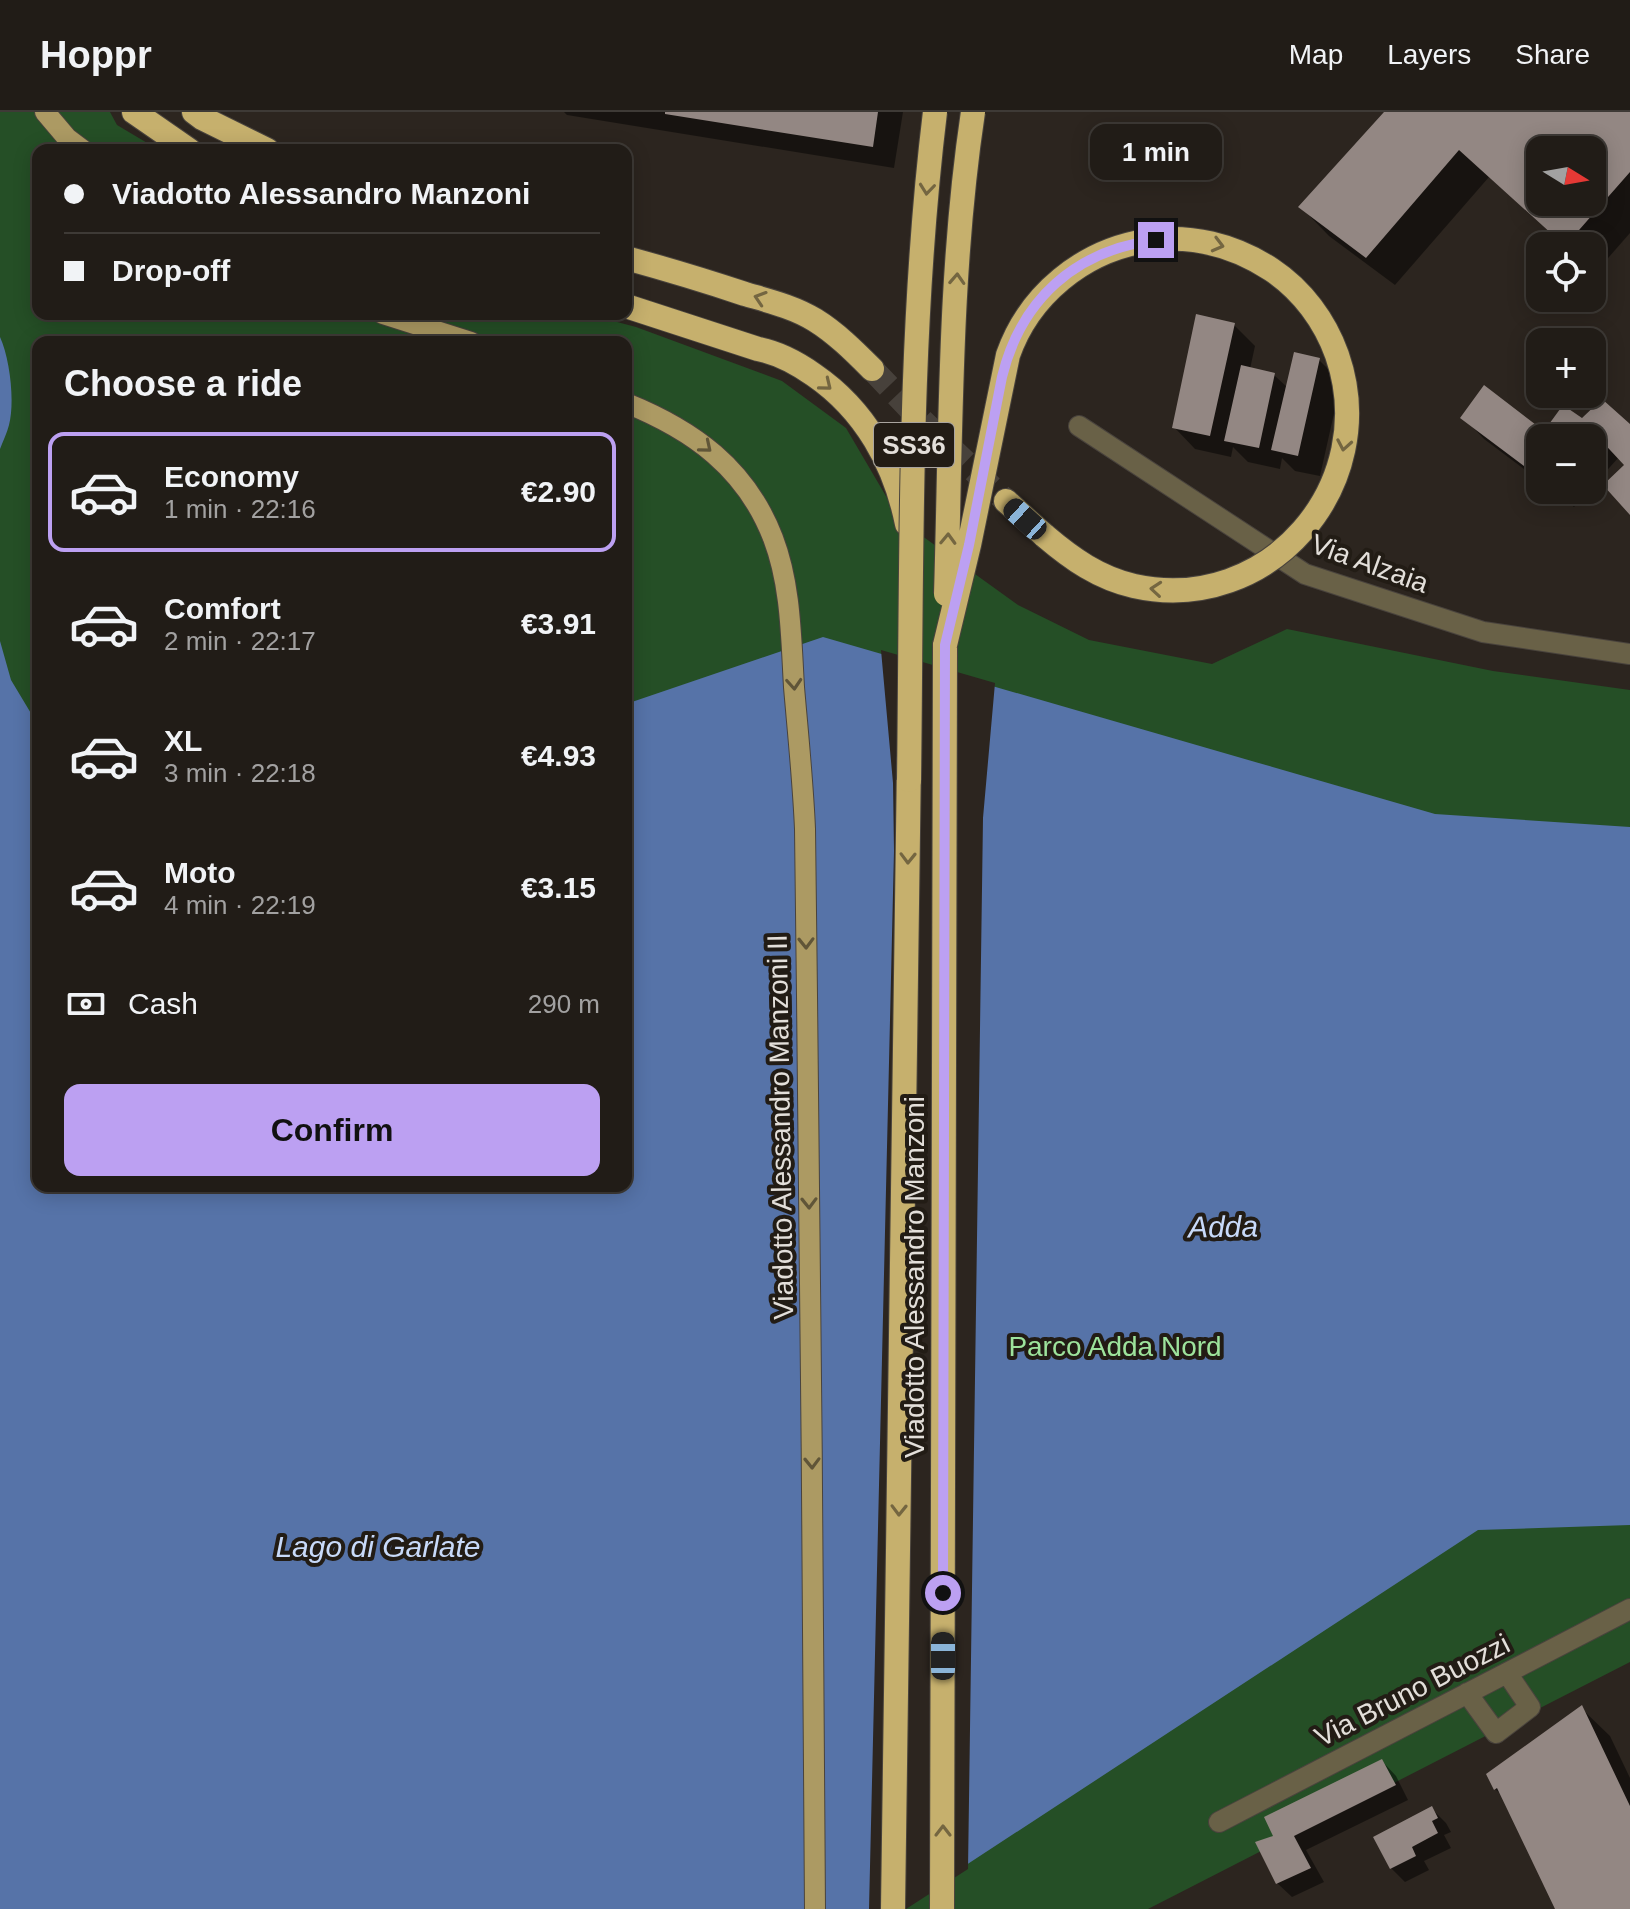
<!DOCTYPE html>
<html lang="en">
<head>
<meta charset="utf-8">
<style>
	:root { --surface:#211c17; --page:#2d2924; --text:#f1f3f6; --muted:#a2a1a1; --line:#3e3a36; --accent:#bca0f2 }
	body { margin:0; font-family:Helvetica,sans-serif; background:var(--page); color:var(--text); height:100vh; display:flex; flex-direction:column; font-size:30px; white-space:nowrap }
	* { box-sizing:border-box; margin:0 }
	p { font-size:26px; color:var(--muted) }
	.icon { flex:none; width:44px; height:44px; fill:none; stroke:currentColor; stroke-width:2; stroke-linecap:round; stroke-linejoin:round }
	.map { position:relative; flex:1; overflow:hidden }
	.sheet { position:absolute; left:32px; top:224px; width:600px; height:856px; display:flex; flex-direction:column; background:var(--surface); border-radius:16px; box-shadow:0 4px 20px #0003,0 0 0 2px var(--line) }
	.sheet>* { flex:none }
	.guide { position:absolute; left:32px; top:32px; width:600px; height:176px; border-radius:16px; box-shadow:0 4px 20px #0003,0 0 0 2px var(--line); display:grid; align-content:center; height:176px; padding:0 32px; background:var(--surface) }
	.needle { width:52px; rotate:101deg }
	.fabs { position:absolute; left:1526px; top:24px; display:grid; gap:16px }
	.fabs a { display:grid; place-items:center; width:80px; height:80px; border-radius:16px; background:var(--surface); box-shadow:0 4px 20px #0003,0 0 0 2px var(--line); font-size:40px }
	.end { position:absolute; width:36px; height:36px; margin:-18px; border:10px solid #bca0f2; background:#111; box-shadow:0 0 0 4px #111 }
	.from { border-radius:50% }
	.bubble { position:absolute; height:56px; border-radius:16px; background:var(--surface); box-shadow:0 4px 20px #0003,0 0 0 2px var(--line); font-size:26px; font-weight:800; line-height:56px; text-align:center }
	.car { position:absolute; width:24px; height:48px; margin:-24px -12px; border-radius:10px; box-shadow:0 0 6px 2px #0007; background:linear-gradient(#222 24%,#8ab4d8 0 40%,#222 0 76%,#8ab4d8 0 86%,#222 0) }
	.guide b { display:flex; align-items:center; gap:28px; height:76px; font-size:30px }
	.guide b+b { border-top:2px solid var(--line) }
	.guide i { width:20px; height:20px; background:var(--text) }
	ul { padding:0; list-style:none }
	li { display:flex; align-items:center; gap:24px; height:120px; margin:0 16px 12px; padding:0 16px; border:4px solid transparent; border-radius:16px }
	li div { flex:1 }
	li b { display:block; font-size:30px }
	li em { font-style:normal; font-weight:800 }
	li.on { border-color:var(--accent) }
	li>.icon { width:72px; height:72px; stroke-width:1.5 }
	h2 { padding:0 32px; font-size:36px; line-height:96px }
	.pay { display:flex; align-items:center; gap:20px; height:88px; padding:0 32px; font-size:30px }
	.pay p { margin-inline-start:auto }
	.cta { display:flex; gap:16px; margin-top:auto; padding:16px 32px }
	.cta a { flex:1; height:92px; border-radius:16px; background:var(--accent); color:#111; font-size:32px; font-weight:800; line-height:92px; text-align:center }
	header { display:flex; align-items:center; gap:48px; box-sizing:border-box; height:112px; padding:0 40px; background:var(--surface); border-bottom:2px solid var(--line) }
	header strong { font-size:38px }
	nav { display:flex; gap:44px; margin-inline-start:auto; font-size:28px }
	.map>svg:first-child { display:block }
	.green { fill:#254f26; fill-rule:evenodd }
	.water { fill:#5673a8 }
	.pier { fill:#2c251f }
	.shadow { fill:#0007; fill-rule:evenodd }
	.building { fill:#938783; fill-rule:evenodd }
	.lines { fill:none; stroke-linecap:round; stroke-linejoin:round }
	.highway-tunnel { stroke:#47413b; stroke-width:24; stroke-dasharray:24 12; stroke-linecap:butt }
	.minor-casing { stroke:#49433d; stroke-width:22 }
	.major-casing { stroke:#49433d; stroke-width:22 }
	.highway-casing { stroke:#49433d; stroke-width:26 }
	.minor { stroke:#696147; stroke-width:20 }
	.major { stroke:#ac9a63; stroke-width:20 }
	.highway { stroke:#c6b06d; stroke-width:24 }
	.highway-bridge-casing { stroke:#49433d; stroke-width:26; stroke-linecap:butt }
	.highway-bridge { stroke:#c6b06d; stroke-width:24 }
	.oneway { stroke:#746641 }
	.oneway2 { stroke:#605538 }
	.route { stroke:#bca0f2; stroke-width:10 }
	.labels { text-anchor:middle; stroke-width:8; stroke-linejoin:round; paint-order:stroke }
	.shield { fill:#221c15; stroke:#a9a49f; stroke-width:2 }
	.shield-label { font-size:26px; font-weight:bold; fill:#e3dfda }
	.street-label { font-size:28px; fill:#e3dfda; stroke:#221c15 }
	.park-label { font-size:28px; fill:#9de39c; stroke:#221c15 }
	.water-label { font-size:30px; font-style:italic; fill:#c8daf9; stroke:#221c15 }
</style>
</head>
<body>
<header>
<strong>Hoppr</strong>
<nav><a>Map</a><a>Layers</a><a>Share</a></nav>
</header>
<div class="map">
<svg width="1630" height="1797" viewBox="0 0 1630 1797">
	<rect width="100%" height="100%" fill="#2c251f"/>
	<path class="green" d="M0,0H110L117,13L159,38H38V202H587L636,215L782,269L846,316L900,408L1018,493L1089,528L1212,552L1287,517L1493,559L1630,578V1550L1148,1797H0ZM38,230H626V1074H38Z"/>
	<path class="water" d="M0,225C10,247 15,290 9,313C7,321 3,329 0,337Z
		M823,525L1435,702L1630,715V1413L1478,1418L899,1797H0V529L11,568L38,613V1074H626V592Z"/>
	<path class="pier" d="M881,538L995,571L983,706L968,1757L906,1797H869L894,739L893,671Z"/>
	<path class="shadow" d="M564,0H903L894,56L567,3Z
		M1387,0H1630V121L1595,161L1592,158V134H1565L1489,65L1395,173L1329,124L1301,95ZM1540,38H1592V90H1540Z
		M1234,213L1255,234L1250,257L1274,263L1288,276L1319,248L1341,270L1320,364L1295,359L1282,346L1280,357L1248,350L1233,335L1231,345L1195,337L1174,315Z
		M1463,305L1544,321L1582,309L1630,315V399L1627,353L1619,345L1592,375V326H1540V369L1484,327Z
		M1552,378H1590L1574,395Z
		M1581,1596L1610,1624L1630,1666V1797H1557L1503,1684L1495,1677Z
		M1382,1649L1396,1664L1408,1688L1306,1738L1324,1770L1292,1785L1277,1771L1276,1725Z
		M1432,1697L1446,1711L1451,1720L1444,1723L1451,1736L1424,1749L1429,1758L1405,1770L1391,1756Z"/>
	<path class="building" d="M665,0H878L873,35L665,2Z
		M1384,0H1630V60L1565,134L1459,38L1366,146L1298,95ZM1540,38H1592V90H1540Z
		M1196,202L1235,211L1210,324L1172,316Z
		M1294,240L1320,246L1298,344L1271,338Z
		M1241,253L1275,261L1259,336L1224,329Z
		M1484,273L1544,319L1563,293L1582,306L1602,287L1630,312V403L1603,373L1624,353L1597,324L1592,330V326H1540V366L1460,306Z
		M1582,1593L1630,1694V1797H1555L1497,1676L1494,1678L1486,1662Z
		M1382,1647L1396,1673L1294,1724L1311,1756L1276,1772L1255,1730L1273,1724L1264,1705Z
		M1432,1694L1438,1706L1432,1709L1438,1721L1412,1735L1416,1744L1390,1757L1373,1725Z"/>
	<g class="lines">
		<path class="highway-tunnel" d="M872,257L913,300L1006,389"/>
		<defs>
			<path id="minor" d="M1079,314L1305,462L1483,520L1630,542
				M1467,1581L1496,1621L1530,1595L1507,1561
				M1219,1710L1630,1497"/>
			<path id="major" d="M45,0L67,26L83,38
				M383,202L471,230
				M626,291C693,318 746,356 773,426C791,473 791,525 794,575C798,622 803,670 805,717C806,773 806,828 807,884C810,1188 814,1493 815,1797"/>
			<path id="highway" d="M134,0L189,38
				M194,0L202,6L267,38
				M626,146C666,157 706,169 745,182C769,189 794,195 815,208C836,221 854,239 872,257
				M626,194L758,237C779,241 797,251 814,263C865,298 895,352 907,412
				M1006,389L1045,424
				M893,1797L909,649
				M942,1797L945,533"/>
		</defs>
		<use href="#minor" class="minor-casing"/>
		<use href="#major" class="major-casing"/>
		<use href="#highway" class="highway-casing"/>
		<use href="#minor" class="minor"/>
		<use href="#major" class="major"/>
		<use href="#highway" class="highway"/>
		<defs>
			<path id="highway-bridge" d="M946,482C951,322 949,159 973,0
				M945,533L969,433L1008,243C1029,183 1083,139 1145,129C1190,122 1234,133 1272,158C1302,178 1325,209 1337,243C1382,372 1269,504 1134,474C1099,466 1072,447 1045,424
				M909,668C912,445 908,221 935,0"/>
		</defs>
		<use href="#highway-bridge" class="highway-bridge-casing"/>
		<use href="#highway-bridge" class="highway-bridge"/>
	</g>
	<defs><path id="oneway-chevron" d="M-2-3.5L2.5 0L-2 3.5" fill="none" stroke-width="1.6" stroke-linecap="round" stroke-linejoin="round" transform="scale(2)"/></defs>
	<g class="oneway">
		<use href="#oneway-chevron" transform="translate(927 77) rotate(96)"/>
		<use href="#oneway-chevron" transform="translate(1218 133) rotate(15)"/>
		<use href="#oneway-chevron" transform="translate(957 167) rotate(-87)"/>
		<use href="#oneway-chevron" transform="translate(760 186) rotate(-162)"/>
		<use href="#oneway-chevron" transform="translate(826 273) rotate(39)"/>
		<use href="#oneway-chevron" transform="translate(1344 333) rotate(100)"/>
		<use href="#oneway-chevron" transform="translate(948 427) rotate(-88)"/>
		<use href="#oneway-chevron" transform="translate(1156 477) rotate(-175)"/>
		<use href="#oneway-chevron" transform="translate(908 746) rotate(91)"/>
		<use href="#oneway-chevron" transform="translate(899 1398) rotate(91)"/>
		<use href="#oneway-chevron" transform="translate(943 1719) rotate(-90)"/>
	</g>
	<g class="oneway2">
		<use href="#oneway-chevron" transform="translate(706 335) rotate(40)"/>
		<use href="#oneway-chevron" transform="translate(794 572) rotate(86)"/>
		<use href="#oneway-chevron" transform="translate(806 831) rotate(89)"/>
		<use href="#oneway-chevron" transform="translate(809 1091) rotate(89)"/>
		<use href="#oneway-chevron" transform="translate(812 1351) rotate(89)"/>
	</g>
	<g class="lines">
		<path class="route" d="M943,1481L945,533L969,433L1002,265C1021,187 1076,138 1156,128"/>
	</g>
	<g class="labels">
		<rect class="shield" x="874" y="311" width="80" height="44" rx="6"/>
		<g class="shield-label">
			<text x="914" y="342">SS36</text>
		</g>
		<g class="street-label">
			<text transform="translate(1370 451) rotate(20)" y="10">Via Alzaia</text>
			<text transform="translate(780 1015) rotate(-91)" y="10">Viadotto Alessandro Manzoni II</text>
			<text transform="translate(914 1165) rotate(-90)" y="10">Viadotto Alessandro Manzoni</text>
			<text transform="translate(1412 1578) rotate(-27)" y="10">Via Bruno Buozzi</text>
		</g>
		<g class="park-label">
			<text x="1115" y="1244">Parco Adda Nord</text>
		</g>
		<g class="water-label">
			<text transform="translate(1223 1115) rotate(-1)" y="10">Adda</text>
			<text x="378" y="1445">Lago di Garlate</text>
		</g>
	</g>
</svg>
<div class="fabs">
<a><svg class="needle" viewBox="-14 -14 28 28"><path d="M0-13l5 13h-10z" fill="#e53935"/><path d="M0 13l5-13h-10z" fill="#a2a1a1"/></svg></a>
<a><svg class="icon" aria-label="locate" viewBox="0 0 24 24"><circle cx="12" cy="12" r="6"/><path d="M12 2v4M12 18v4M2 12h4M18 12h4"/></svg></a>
<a>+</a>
<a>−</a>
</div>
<i class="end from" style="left:943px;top:1481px"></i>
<i class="end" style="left:1156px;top:128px"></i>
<div class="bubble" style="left:1090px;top:12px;width:132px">1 min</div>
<i class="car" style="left:1025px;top:407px;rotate:312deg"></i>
<i class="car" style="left:943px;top:1544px;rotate:0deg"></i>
<div class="guide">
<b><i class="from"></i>Viadotto Alessandro Manzoni</b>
<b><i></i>Drop-off</b>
</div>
<section class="sheet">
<h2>Choose a ride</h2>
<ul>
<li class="on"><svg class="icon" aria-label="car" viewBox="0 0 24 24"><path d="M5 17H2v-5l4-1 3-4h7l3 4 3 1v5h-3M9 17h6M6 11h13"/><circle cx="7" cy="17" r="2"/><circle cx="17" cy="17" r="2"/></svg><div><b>Economy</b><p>1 min · 22:16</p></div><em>€2.90</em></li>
<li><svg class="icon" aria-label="car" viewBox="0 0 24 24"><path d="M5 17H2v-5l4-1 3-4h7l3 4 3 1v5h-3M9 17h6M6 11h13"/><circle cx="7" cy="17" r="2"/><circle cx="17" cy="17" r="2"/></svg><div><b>Comfort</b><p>2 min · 22:17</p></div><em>€3.91</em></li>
<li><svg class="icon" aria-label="car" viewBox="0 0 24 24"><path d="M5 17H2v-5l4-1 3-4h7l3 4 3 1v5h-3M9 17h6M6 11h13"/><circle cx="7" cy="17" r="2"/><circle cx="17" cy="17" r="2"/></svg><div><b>XL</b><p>3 min · 22:18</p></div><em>€4.93</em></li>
<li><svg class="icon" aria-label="car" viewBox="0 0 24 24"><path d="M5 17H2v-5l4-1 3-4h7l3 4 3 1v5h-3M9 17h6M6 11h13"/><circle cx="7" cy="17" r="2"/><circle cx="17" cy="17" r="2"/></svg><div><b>Moto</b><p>4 min · 22:19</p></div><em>€3.15</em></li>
</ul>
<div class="pay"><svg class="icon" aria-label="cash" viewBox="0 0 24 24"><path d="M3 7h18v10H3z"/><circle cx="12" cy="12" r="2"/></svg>Cash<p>290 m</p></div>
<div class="cta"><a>Confirm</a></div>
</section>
</div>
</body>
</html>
